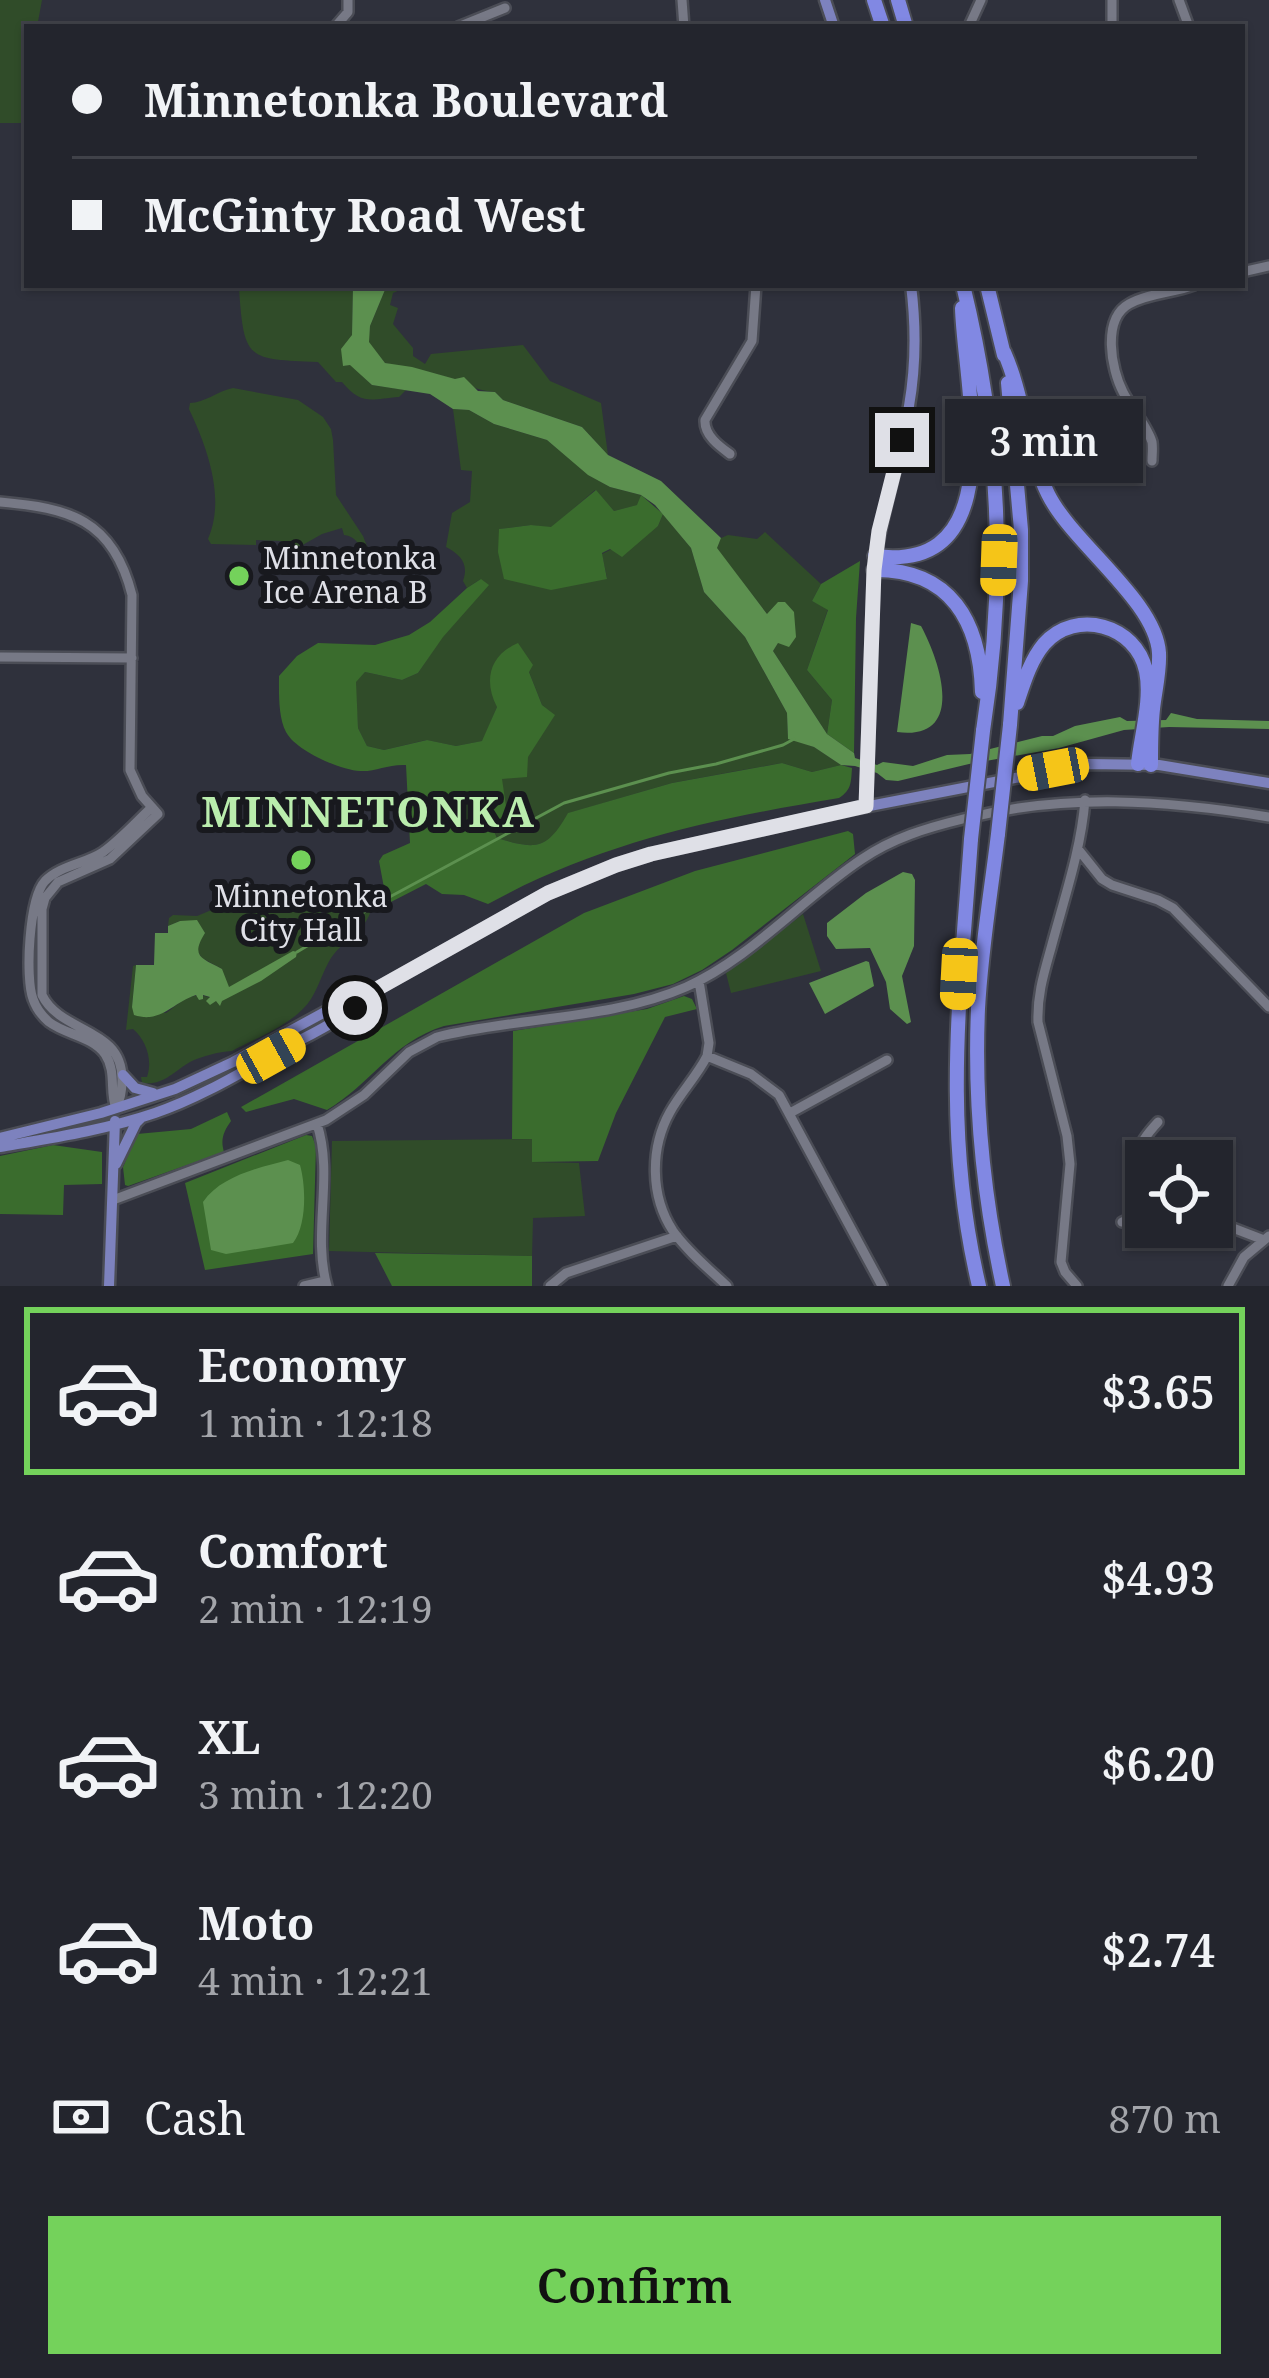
<!DOCTYPE html>
<html lang="en">
<head>
<meta charset="utf-8">
<style>
	:root { --surface:#23252d; --page:#2f3139; --text:#f1f3f6; --muted:#a3a5aa; --line:#404249; --accent:#74d25b }
	body { margin:0; font-family:"Noto Serif",serif; background:var(--page); color:var(--text); height:100vh; display:flex; flex-direction:column; font-size:45px; white-space:nowrap }
	* { box-sizing:border-box; margin:0 }
	p { font-size:39px; color:var(--muted) }
	.icon { flex:none; width:66px; height:66px; fill:none; stroke:currentColor; stroke-width:2; stroke-linecap:round; stroke-linejoin:round }
	.map { position:relative; height:1286px; overflow:hidden }
	.sheet { display:flex; flex-direction:column; background:var(--surface); flex:1 }
	.sheet>* { flex:none }
	.banner { position:absolute; left:24px; top:24px; width:1221px; height:264px; border-radius:0px; box-shadow:0 3px 9px #0004,0 0 0 3px var(--line); display:grid; align-content:center; height:264px; padding:0 48px; background:var(--surface) }
	.tools { position:absolute; left:1125px; top:1140px; display:grid; gap:24px }
	.tools a { display:grid; place-items:center; width:108px; height:108px; border-radius:0px; background:var(--surface); box-shadow:0 3px 9px #0004,0 0 0 3px var(--line); font-size:60px }
	.end { position:absolute; width:54px; height:54px; margin:-27px; border:15px solid #dfe0e7; background:#111; box-shadow:0 0 0 6px #111 }
	.from { border-radius:50% }
	.bubble { position:absolute; height:84px; border-radius:0px; background:var(--surface); box-shadow:0 3px 9px #0004,0 0 0 3px var(--line); font-size:39px; font-weight:600; line-height:84px; text-align:center }
	.car { position:absolute; width:36px; height:72px; margin:-36px -18px; border-radius:15px; box-shadow:0 0 9px 3px #0007; background:linear-gradient(#f5c518 24%,#345 0 40%,#f5c518 0 76%,#345 0 86%,#f5c518 0) }
	.banner b { display:flex; align-items:center; gap:42px; height:114px; font-size:45px }
	.banner b+b { border-top:3px solid var(--line) }
	.banner i { width:30px; height:30px; background:var(--text) }
	ul { padding:21px 0 0; list-style:none }
	li { display:flex; align-items:center; gap:36px; height:168px; margin:0 24px 18px; padding:0 24px; border:6px solid transparent; border-radius:0px }
	li div { flex:1 }
	li b { display:block; font-size:45px }
	li em { font-style:normal; font-weight:600 }
	li.selected { border-color:var(--accent) }
	li>.icon { width:108px; height:108px; stroke-width:1.5 }
	.pay { display:flex; align-items:center; gap:30px; height:132px; padding:0 48px; font-size:45px }
	.pay p { margin-inline-start:auto }
	.primary-button { display:flex; gap:24px; margin-top:auto; padding:24px 48px }
	.primary-button a { flex:1; height:138px; border-radius:0px; background:var(--accent); color:#111; font-size:48px; font-weight:600; line-height:138px; text-align:center }
	.map>svg:first-child { display:block }
	.green { fill:#304c29 }
	.forest { fill:#3a6c2d }
	.water { fill:#5c904f }
	.lines { fill:none; stroke-linecap:round; stroke-linejoin:round }
	.stream { stroke:#5c904f; stroke-width:3 }
	.minor-casing { stroke:#4b4d56; stroke-width:14 }
	.major-casing { stroke:#4b4d56; stroke-width:15 }
	.highway-casing { stroke:#4b4d56; stroke-width:18 }
	.minor { stroke:#777986; stroke-width:9 }
	.major { stroke:#7d82be; stroke-width:10 }
	.highway { stroke:#8188e3; stroke-width:14 }
	.highway-bridge-casing { stroke:#4b4d56; stroke-width:18; stroke-linecap:butt }
	.highway-bridge { stroke:#8188e3; stroke-width:14 }
	.route { stroke:#dfe0e7; stroke-width:15 }
	.poi-dot { fill:#74d25b; stroke:#18191e; stroke-width:4.5 }
	.labels { text-anchor:middle; stroke-width:12; stroke-linejoin:round; paint-order:stroke }
	.poi-label { font-size:30px; fill:#dfe0e7; stroke:#18191e; text-anchor:start }
	.district-label { font-size:42px; font-weight:bold; letter-spacing:3px; fill:#baedad; stroke:#18191e }
</style>
</head>
<body>
<div class="map">
<svg width="1269" height="1286" viewBox="0 0 1269 1286">
	<rect width="100%" height="100%" fill="#2f313c"/>
	<path class="green" d="M0,0H42L37,27H27V123H0Z
		M237,285H353L352,335L344,366L350,364L372,385L406,390L399,397C371,399 362,406 342,382H336L318,362C247,359 244,361 239,288Z
		M387,285H411L393,293L390,305L398,308L393,324L413,348V356L425,364L431,354L523,345L550,381L601,403L608,455L582,427L503,400L495,392C476,391 464,382 446,377C425,370 405,368 385,363L368,342L370,326Z
		M233,388L298,400L323,417L331,429L333,440L336,495L363,536L371,556L368,573L363,570C362,555 362,537 344,535L342,528L322,534L292,551L281,541L256,540V545L211,544L208,539C226,498 207,447 189,409L190,403C204,403 218,391 233,388Z
		M453,409L469,410L494,424L547,440L589,475L610,487L641,495L638,505L614,511L595,490L551,528L531,525L500,529L607,578L602,554L658,526L663,514L691,548L704,592L745,637L787,713L788,738L814,747L841,765L812,772L782,763L742,770L672,783L569,813C547,850 536,850 497,838L491,825L502,779L527,757L554,715L542,705L529,672L497,707L483,741L456,746L426,740L384,750L367,746L358,728L355,682L365,672L402,680L418,673L481,579L467,588L463,581C469,564 461,555 446,547L452,513L470,502L472,471L461,470Z
		M765,532L821,584L812,601L828,609L807,670L832,700L827,734L773,651L778,643L767,614L716,548L721,538L728,535L757,539Z
		M312,895L323,901L313,909L324,914C336,906 360,903 372,907C366,932 345,938 331,958C323,971 319,986 311,999C295,1024 256,1038 232,1051C218,1052 202,1056 190,1062C173,1072 163,1086 142,1083L141,1077H147C153,1060 146,1040 133,1029L126,1030L133,966L136,965L132,1007L166,1013C181,1002 191,990 211,998L209,1004L222,969L202,958L198,952V945L180,921L168,926L169,918L173,915L197,916L231,902L269,896L300,900Z
		M803,914L821,971L731,993L726,973Z
		M532,1139L533,1162L579,1163L585,1216L533,1218L532,1256L329,1251L332,1141Z"/>
	<path class="forest" d="M596,490L614,511L637,505L641,495L663,514L658,526L622,557L610,549L602,553L607,579L551,590L504,579L498,552L499,529L531,525L551,527Z
		M860,561L856,618L854,753L827,734L832,700L807,670L828,610L812,601L821,584Z
		M481,579L489,585L443,637L418,673L402,680L365,672L356,682L358,728L367,746L384,750L427,740L456,746L482,741L497,707C483,680 490,655 518,643L533,665L529,672L542,705L555,715L528,757L527,777L502,779L507,813L491,825L497,838C536,850 547,850 568,813L672,783L782,763L812,772L841,765L852,768C851,781 852,790 839,798C713,819 601,842 488,904L464,895L442,894L426,884L387,904L379,861L383,855L410,843L406,765C388,764 375,772 360,771C340,770 296,751 286,732C278,717 279,692 279,676L297,656L318,643L375,645L409,635L430,622L467,588Z
		M848,831L853,834L855,854L732,950L702,970L673,984L634,994L444,1026C392,1042 371,1084 327,1110L294,1099L246,1112L241,1107L584,913L695,871Z
		M684,996L692,999L697,1009L665,1017L616,1113L598,1161L532,1162V1139H512L513,1031L647,1009Z
		M227,1112L231,1121C224,1131 220,1139 224,1152L128,1186L125,1185L123,1167L137,1134L191,1129Z
		M306,1135L312,1136L316,1146L313,1254L205,1270L185,1183Z
		M53,1145L102,1152V1184L64,1185L63,1215L0,1214V1156Z
		M375,1253L532,1256V1286H392Z"/>
	<path class="water" d="M353,285H387L370,326L369,342L385,363L412,367L455,379L464,377L478,391L495,392L503,400L582,427L608,455L661,481L721,538L717,548L767,614L778,602H785L794,612L796,637L789,647L778,643L773,651L827,734L854,753L855,758L877,765L883,762L913,766L947,755L970,754L1042,736H1053L1075,726L1120,717L1127,721L1166,720L1171,713L1197,719L1269,721V729L1169,727L1124,730L1059,748L969,764L898,781L886,780L877,773L855,766L841,765L814,747L788,739L787,713L745,637L704,592L691,548L655,505L641,495L610,487L588,475L547,440L494,424L469,410L453,409L430,394L372,385L350,365L343,366L341,349L352,335Z
		M911,623L921,626C941,663 966,741 897,732Z
		M903,872L912,874L915,880L914,946L902,976L911,1022L907,1024L890,1009L886,982L870,948L836,949L827,936V923L866,893Z
		M197,920L205,933C190,957 202,958 222,969L229,987L293,951L297,952L296,957L261,981L222,1001L220,1006L216,1001L210,1005L206,1001L210,997L203,995V999L199,1000L196,995C173,1002 161,1024 134,1015L132,1007L136,965H154L155,933H168V926L180,921Z
		M866,961L869,962L874,986L825,1014L809,983Z
		M288,1160L300,1165C306,1186 307,1225 293,1243L226,1254L211,1250L203,1202C221,1176 258,1168 288,1160Z"/>
	<g class="lines">
		<path class="stream" d="M384,900L564,803L669,773L716,764L783,745L794,739
			M297,952L374,906"/>
		<defs>
			<path id="minor" d="M682,0L684,27
				M1179,0L1189,27
				M970,24L981,0
				M335,27L348,12V0
				M458,27L505,8
				M1112,27V0
				M1242,272L1269,266
				M730,454C719,446 704,435 705,420L752,341L756,285
				M1152,461C1152,455 1153,448 1152,442C1147,425 1131,408 1123,392C1111,369 1102,319 1129,304C1148,293 1174,293 1194,285
				M0,502C69,508 113,519 132,595L130,770L142,796L158,814L110,859L58,882L45,898L42,909V995C61,1034 123,1027 122,1080C122,1091 121,1099 116,1108
				M0,657L132,658
				M1078,849L1102,879L1112,885L1158,900L1173,908L1269,1007
				M699,981L709,1043L707,1056C697,1076 681,1092 670,1112C650,1148 650,1196 673,1231C687,1251 709,1269 727,1286
				M707,1056L751,1074L779,1095L882,1286
				M116,1108C109,1091 117,1072 105,1054C92,1036 66,1035 49,1022C42,1016 36,1008 33,999C25,978 29,898 45,881C61,865 85,864 103,852C121,839 136,822 152,807
				M790,1113L887,1060
				M317,1124C334,1176 312,1233 327,1286
				M1146,1190C1133,1158 1134,1148 1158,1122
				M113,1200L326,1120L364,1095L409,1052L437,1037C516,1017 611,1020 686,987C750,959 803,898 862,859C893,838 926,828 963,819C1066,793 1165,800 1269,817
				M1212,1220L1264,1240
				M1122,1222L1146,1211
				M304,1286L325,1281
				M550,1286L566,1273L677,1236
				M1077,1286L1065,1272L1061,1262L1070,1164L1067,1136L1038,1022C1037,995 1044,973 1051,948C1064,899 1081,850 1085,800
				M1228,1286L1244,1257L1269,1236"/>
			<path id="major" d="M825,0L834,27
				M866,806L874,570C880,514 900,461 909,406C916,366 916,325 911,285
				M123,1075L135,1088L153,1093
				M0,1138L101,1113L175,1089L233,1062L347,1000L366,995L548,893L616,865L651,854L854,809L1088,764L1159,765L1269,783
				M0,1147C52,1138 105,1130 155,1113C202,1097 245,1070 289,1046C315,1032 347,1018 366,995
				M116,1164L136,1123L141,1118
				M109,1286L115,1121"/>
			<path id="highway" d="M874,0L883,27
				M898,0L906,27
				M963,285C1000,436 1007,578 983,731
				M987,285L1004,355
				M1004,352C1024,397 1026,449 1048,494C1072,543 1156,601 1159,653C1160,671 1155,691 1153,709C1151,727 1151,746 1151,765
				M1008,383L1021,530V581L1010,725
				M875,556C1014,574 964,386 962,308
				M874,570C951,569 980,622 982,692
				M1017,703C1024,682 1030,661 1044,644C1076,608 1136,625 1146,671C1152,700 1141,735 1138,764
				M998,834C991,892 981,950 978,1009C974,1103 983,1194 1003,1286
				M971,839C960,995 942,1130 979,1286"/>
		</defs>
		<use href="#minor" class="minor-casing"/>
		<use href="#major" class="major-casing"/>
		<use href="#highway" class="highway-casing"/>
		<use href="#minor" class="minor"/>
		<use href="#major" class="major"/>
		<use href="#highway" class="highway"/>
		<defs>
			<path id="highway-bridge" d="M998,834L1010,725
				M971,839L983,731"/>
		</defs>
		<use href="#highway-bridge" class="highway-bridge-casing"/>
		<use href="#highway-bridge" class="highway-bridge"/>
	</g>
	<g class="lines">
		<path class="route" d="M355,1008L366,995L548,893L616,865L651,854L866,806L874,570L879,531L902,440"/>
	</g>
	<g class="poi-dot">
		<circle cx="239" cy="576" r="12"/>
		<circle cx="301" cy="860" r="12"/>
	</g>
	<g class="labels">
		<g class="poi-label">
			<text x="263" y="569">Minnetonka<tspan x="263" dy="34">Ice Arena B</tspan></text>
			<text x="301" y="907" text-anchor="middle">Minnetonka<tspan x="301" dy="34">City Hall</tspan></text>
		</g>
		<g class="district-label">
			<text x="369" y="827">MINNETONKA</text>
		</g>
	</g>
</svg>
<div class="tools">
<a><svg class="icon" aria-label="locate" viewBox="0 0 24 24"><circle cx="12" cy="12" r="6"/><path d="M12 2v4M12 18v4M2 12h4M18 12h4"/></svg></a>
</div>
<i class="end from" style="left:355px;top:1008px"></i>
<i class="end" style="left:902px;top:440px"></i>
<div class="bubble" style="left:945px;top:399px;width:198px">3 min</div>
<i class="car" style="left:999px;top:560px;rotate:182deg"></i>
<i class="car" style="left:1053px;top:769px;rotate:259deg"></i>
<i class="car" style="left:959px;top:974px;rotate:183deg"></i>
<i class="car" style="left:271px;top:1056px;rotate:61deg"></i>
<div class="banner">
<b><i class="from"></i>Minnetonka Boulevard</b>
<b><i></i>McGinty Road West</b>
</div>
</div>
<section class="sheet">
<ul>
<li class="selected"><svg class="icon" aria-label="car" viewBox="0 0 24 24"><path d="M5 17H2v-5l4-1 3-4h7l3 4 3 1v5h-3M9 17h6M6 11h13"/><circle cx="7" cy="17" r="2"/><circle cx="17" cy="17" r="2"/></svg><div><b>Economy</b><p>1 min · 12:18</p></div><em>$3.65</em></li>
<li><svg class="icon" aria-label="car" viewBox="0 0 24 24"><path d="M5 17H2v-5l4-1 3-4h7l3 4 3 1v5h-3M9 17h6M6 11h13"/><circle cx="7" cy="17" r="2"/><circle cx="17" cy="17" r="2"/></svg><div><b>Comfort</b><p>2 min · 12:19</p></div><em>$4.93</em></li>
<li><svg class="icon" aria-label="car" viewBox="0 0 24 24"><path d="M5 17H2v-5l4-1 3-4h7l3 4 3 1v5h-3M9 17h6M6 11h13"/><circle cx="7" cy="17" r="2"/><circle cx="17" cy="17" r="2"/></svg><div><b>XL</b><p>3 min · 12:20</p></div><em>$6.20</em></li>
<li><svg class="icon" aria-label="car" viewBox="0 0 24 24"><path d="M5 17H2v-5l4-1 3-4h7l3 4 3 1v5h-3M9 17h6M6 11h13"/><circle cx="7" cy="17" r="2"/><circle cx="17" cy="17" r="2"/></svg><div><b>Moto</b><p>4 min · 12:21</p></div><em>$2.74</em></li>
</ul>
<div class="pay"><svg class="icon" aria-label="cash" viewBox="0 0 24 24"><path d="M3 7h18v10H3z"/><circle cx="12" cy="12" r="2"/></svg>Cash<p>870 m</p></div>
<div class="primary-button"><a>Confirm</a></div>
</section>
</body>
</html>
